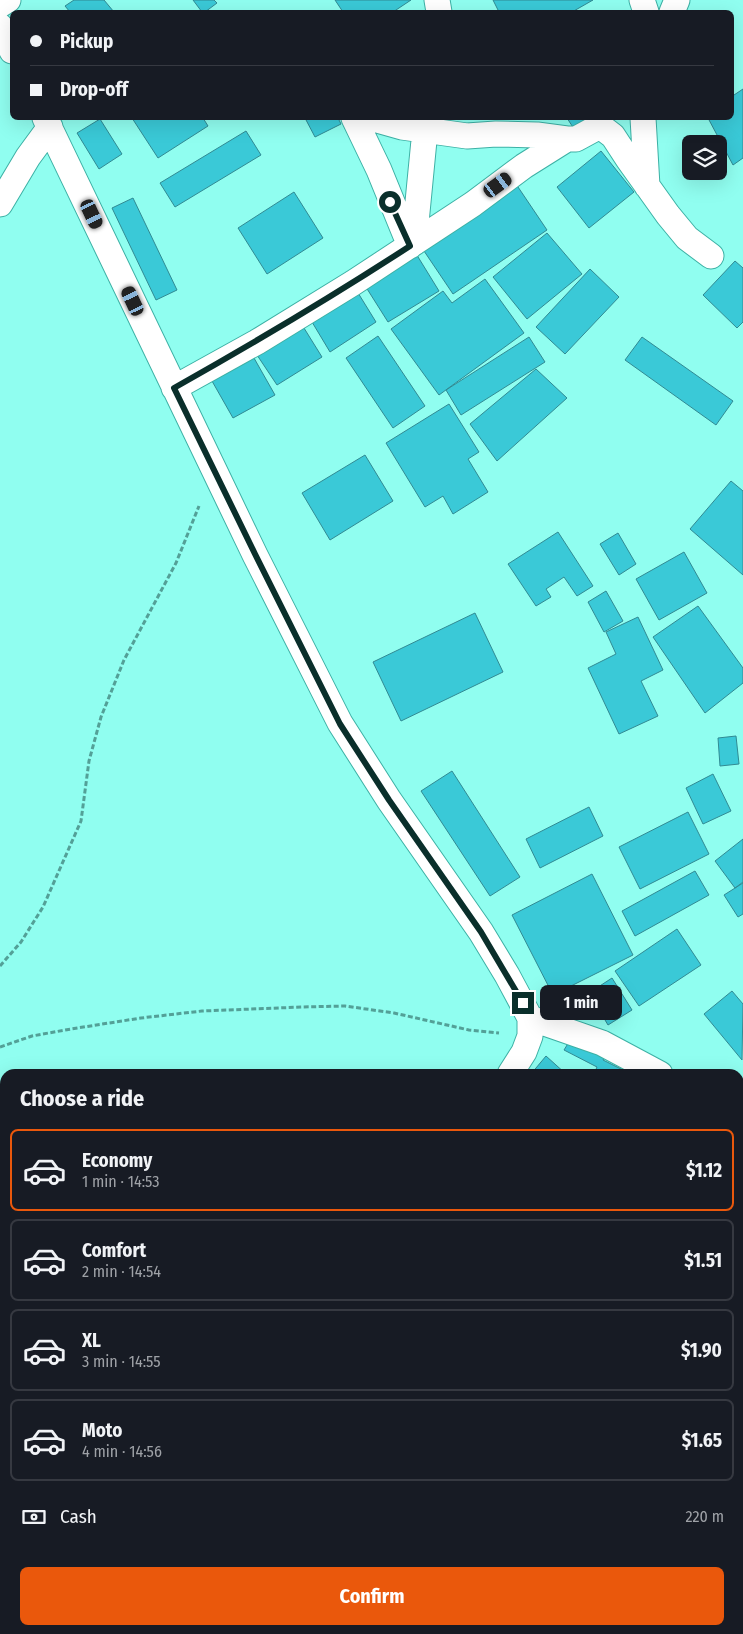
<!DOCTYPE html>
<html lang="en">
<head>
<meta charset="utf-8">
<style>
	:root { --surface:#171b24; --page:#242831; --text:#f1f3f6; --muted:#9ea1a6; --line:#363941; --accent:#ea580c }
	body { margin:0; font-family:"Fira Sans Condensed",sans-serif; background:var(--page); color:var(--text); height:100vh; display:flex; flex-direction:column; font-size:19px; white-space:nowrap }
	* { box-sizing:border-box; margin:0 }
	p { font-size:16px; color:var(--muted) }
	.icon { flex:none; width:28px; height:28px; fill:none; stroke:currentColor; stroke-width:2; stroke-linecap:round; stroke-linejoin:round }
	.map { position:relative; flex:1; overflow:hidden }
	.panel { position:absolute; left:0px; top:1069px; width:744px; height:566px; display:flex; flex-direction:column; background:var(--surface); border-radius:15px 15px 0 0; box-shadow:0 5px 20px #0002 }
	.panel>* { flex:none }
	.top-card { position:absolute; left:10px; top:10px; width:724px; height:110px; border-radius:8px; box-shadow:0 5px 20px #0002; display:grid; align-content:center; height:110px; padding:0 20px; background:var(--surface) }
	.buttons { position:absolute; left:682px; top:135px; display:grid; gap:10px }
	.buttons a { display:grid; place-items:center; width:45px; height:45px; border-radius:8px; background:var(--surface); box-shadow:0 5px 20px #0002; font-size:25px }
	.end { position:absolute; width:22px; height:22px; margin:-11px; border:6px solid #0a2f2b; background:#fff; box-shadow:0 0 0 2px #fff }
	.from { border-radius:50% }
	.bubble { position:absolute; height:35px; border-radius:8px; background:var(--surface); box-shadow:0 5px 20px #0002; font-size:16px; font-weight:700; line-height:35px; text-align:center }
	.car { position:absolute; width:15px; height:30px; margin:-15px -8px; border-radius:6px; box-shadow:0 0 4px 1px #0007; background:linear-gradient(#222 24%,#8ab4d8 0 40%,#222 0 76%,#8ab4d8 0 86%,#222 0) }
	.top-card b { display:flex; align-items:center; gap:18px; height:48px; font-size:19px }
	.top-card b+b { border-top:1px solid var(--line) }
	.top-card i { width:12px; height:12px; background:var(--text) }
	ul { padding:0; list-style:none }
	li { display:flex; align-items:center; gap:15px; height:82px; margin:0 10px 8px; padding:0 10px; border:2px solid var(--line); border-radius:8px }
	li div { flex:1 }
	li b { display:block; font-size:19px }
	li em { font-style:normal; font-weight:700 }
	li.active { border-color:var(--accent) }
	li>.icon { width:45px; height:45px; stroke-width:1.5 }
	h2 { padding:0 20px; font-size:22px; line-height:60px }
	.pay { display:flex; align-items:center; gap:12px; height:55px; padding:0 20px; font-size:19px }
	.pay p { margin-inline-start:auto }
	.action { display:flex; gap:10px; margin-top:auto; padding:10px 20px }
	.action a { flex:1; height:58px; border-radius:8px; background:var(--accent); color:#fff; font-size:20px; font-weight:700; line-height:58px; text-align:center }
	.map>svg:first-child { display:block }
	.building { fill:#3ac9d7; stroke:#318a93 }
	.lines { fill:none; stroke-linecap:round; stroke-linejoin:round }
	.street-casing { stroke:#3db1a5; stroke-width:27 }
	.path { stroke:#53a097; stroke-width:3; stroke-dasharray:5 2.5; stroke-linecap:butt }
	.street { stroke:#fff; stroke-width:25 }
	.route { stroke:#0a2f2b; stroke-width:6 }
</style>
</head>
<body>
<div class="map">
<svg width="743" height="1634" viewBox="0 0 743 1634">
	<rect width="100%" height="100%" fill="#90fef0"/>
	<path class="building" d="M74,0H104L114,12H70L65,6Z
		M193,0H214L217,3L205,12H202Z
		M335,0H411L393,12H343Z
		M493,0H593L572,12H499Z
		M743,89V158L733,165L708,118H731V97Z
		M132,118H203L208,126L158,158Z
		M305,118H338L341,124L315,137Z
		M567,118H601L576,132Z
		M100,119L122,154L99,169L77,133Z
		M246,131L261,155L175,207L160,183Z
		M601,151L634,192L589,228L557,187Z
		M516,184L547,230L453,294L422,248Z
		M294,192L323,238L267,274L238,228Z
		M133,198L177,290L156,300L112,208Z
		M547,233L582,274L527,319L493,277Z
		M415,252L439,291L388,322L364,284Z
		M735,261L743,268V322L737,328L703,295Z
		M590,269L619,297L565,354L536,327Z
		M485,279L524,333L439,395L391,329L443,291L452,303Z
		M355,288L376,322L330,352L309,317Z
		M299,320L322,357L277,385L253,349Z
		M378,336L425,406L393,428L346,358Z
		M529,337L545,362L461,415L446,390Z
		M642,337L733,401L716,425L625,360Z
		M250,351L275,395L233,418L208,374Z
		M536,369L567,398L497,461L470,424Z
		M449,404L479,452L468,459L488,492L453,514L443,496L425,507L386,443Z
		M365,455L393,501L330,540L302,493Z
		M731,481L743,491V575L690,529Z
		M558,532L593,586L577,596L564,577L546,589L551,597L536,606L508,564Z
		M618,533L636,564L619,575L600,544Z
		M684,552L707,593L659,620L636,579Z
		M606,591L623,621L604,632L588,602Z
		M698,606L743,668V683L705,713L653,637Z
		M475,613L503,672L401,721L373,662Z
		M638,617L663,670L641,681L658,716L619,734L588,668L616,654L606,632Z
		M736,736L739,764L720,766L718,738Z
		M452,771L520,877L490,896L421,791Z
		M713,774L731,811L703,824L686,788Z
		M589,807L603,836L540,868L526,839Z
		M688,812L709,854L640,889L619,847Z
		M743,839V882L735,888L715,861Z
		M695,871L709,895L635,936L622,911Z
		M592,874L633,955L553,995L512,915Z
		M743,883V914L738,917L724,895Z
		M677,929L701,965L639,1006L615,971Z
		M612,978L632,1010L608,1025L589,993Z
		M732,991L743,1004L742,1060L704,1014Z
		M572,1037L606,1054L603,1060L631,1074H594L597,1067L564,1050Z
		M546,1056L566,1074H531Z
		M739,1308H743V1358H739Z
		M0,1362L5,1371V1425L0,1428Z
		M742,1365H743V1406H742Z
		M743,1422V1473L739,1459V1423Z
		M0,1495L5,1504V1521L0,1523Z
		M5,1574V1630H27L29,1634H0V1578Z
		M740,1588H743V1634H742Z
		M63,1630H106L97,1634H66Z
		M110,1630H134L125,1634H112Z
		M261,1630H302L305,1634H254Z
		M334,1630H354L348,1634H336Z
		M436,1630H495L497,1634H438Z
		M593,1630H670L663,1634H595Z"/>
	<g class="lines">
		<defs>
			<path id="street" d="M437,0L439,12
				M642,0L646,12
				M0,5L8,0
				M672,12L677,0
				M0,26L12,51
				M45,118L255,555L340,723L389,800L481,932L507,975L530,1018V1036L524,1052L510,1074
				M354,118L379,170L410,246
				M370,118L402,127L467,136L496,134L537,135L567,139
				M643,118L647,186
				M0,204L28,157L50,127
				M414,243L425,130
				M174,388L257,342L353,283L473,204L524,166L567,139H576L600,126L613,136L628,159L668,215L687,238L711,256
				M530,1018L602,1043L660,1074
				M739,1124L743,1127
				M739,1183L743,1174
				M0,1312L5,1314
				M700,1634L701,1630"/>
		</defs>
		<use href="#street" class="street-casing"/>
		<path class="path" d="M0,966L21,942L43,907L81,821L89,761L101,717L124,660L176,563L199,506
			M0,1047L32,1036L71,1029L141,1018L202,1011L302,1007L345,1006L394,1013L469,1030L499,1033"/>
		<use href="#street" class="street"/>
	</g>
	<g class="lines">
		<path class="route" d="M390,202L410,246C333,296 254,343 174,388L255,554L340,724L389,800L481,932L523,1003"/>
	</g>
</svg>
<div class="buttons">
<a><svg class="icon" aria-label="layers" viewBox="0 0 24 24"><path d="M12 4l9 5-9 5-9-5zM3 14l9 5 9-5"/></svg></a>
</div>
<i class="end from" style="left:390px;top:202px"></i>
<i class="end" style="left:523px;top:1003px"></i>
<div class="bubble" style="left:540px;top:985px;width:82px">1 min</div>
<i class="car" style="left:498px;top:185px;rotate:54deg"></i>
<i class="car" style="left:92px;top:214px;rotate:155deg"></i>
<i class="car" style="left:133px;top:301px;rotate:335deg"></i>
<div class="top-card">
<b><i class="from"></i>Pickup</b>
<b><i></i>Drop-off</b>
</div>
<section class="panel">
<h2>Choose a ride</h2>
<ul>
<li class="active"><svg class="icon" aria-label="car" viewBox="0 0 24 24"><path d="M5 17H2v-5l4-1 3-4h7l3 4 3 1v5h-3M9 17h6M6 11h13"/><circle cx="7" cy="17" r="2"/><circle cx="17" cy="17" r="2"/></svg><div><b>Economy</b><p>1 min · 14:53</p></div><em>$1.12</em></li>
<li><svg class="icon" aria-label="car" viewBox="0 0 24 24"><path d="M5 17H2v-5l4-1 3-4h7l3 4 3 1v5h-3M9 17h6M6 11h13"/><circle cx="7" cy="17" r="2"/><circle cx="17" cy="17" r="2"/></svg><div><b>Comfort</b><p>2 min · 14:54</p></div><em>$1.51</em></li>
<li><svg class="icon" aria-label="car" viewBox="0 0 24 24"><path d="M5 17H2v-5l4-1 3-4h7l3 4 3 1v5h-3M9 17h6M6 11h13"/><circle cx="7" cy="17" r="2"/><circle cx="17" cy="17" r="2"/></svg><div><b>XL</b><p>3 min · 14:55</p></div><em>$1.90</em></li>
<li><svg class="icon" aria-label="car" viewBox="0 0 24 24"><path d="M5 17H2v-5l4-1 3-4h7l3 4 3 1v5h-3M9 17h6M6 11h13"/><circle cx="7" cy="17" r="2"/><circle cx="17" cy="17" r="2"/></svg><div><b>Moto</b><p>4 min · 14:56</p></div><em>$1.65</em></li>
</ul>
<div class="pay"><svg class="icon" aria-label="cash" viewBox="0 0 24 24"><path d="M3 7h18v10H3z"/><circle cx="12" cy="12" r="2"/></svg>Cash<p>220 m</p></div>
<div class="action"><a>Confirm</a></div>
</section>
</div>
</body>
</html>
